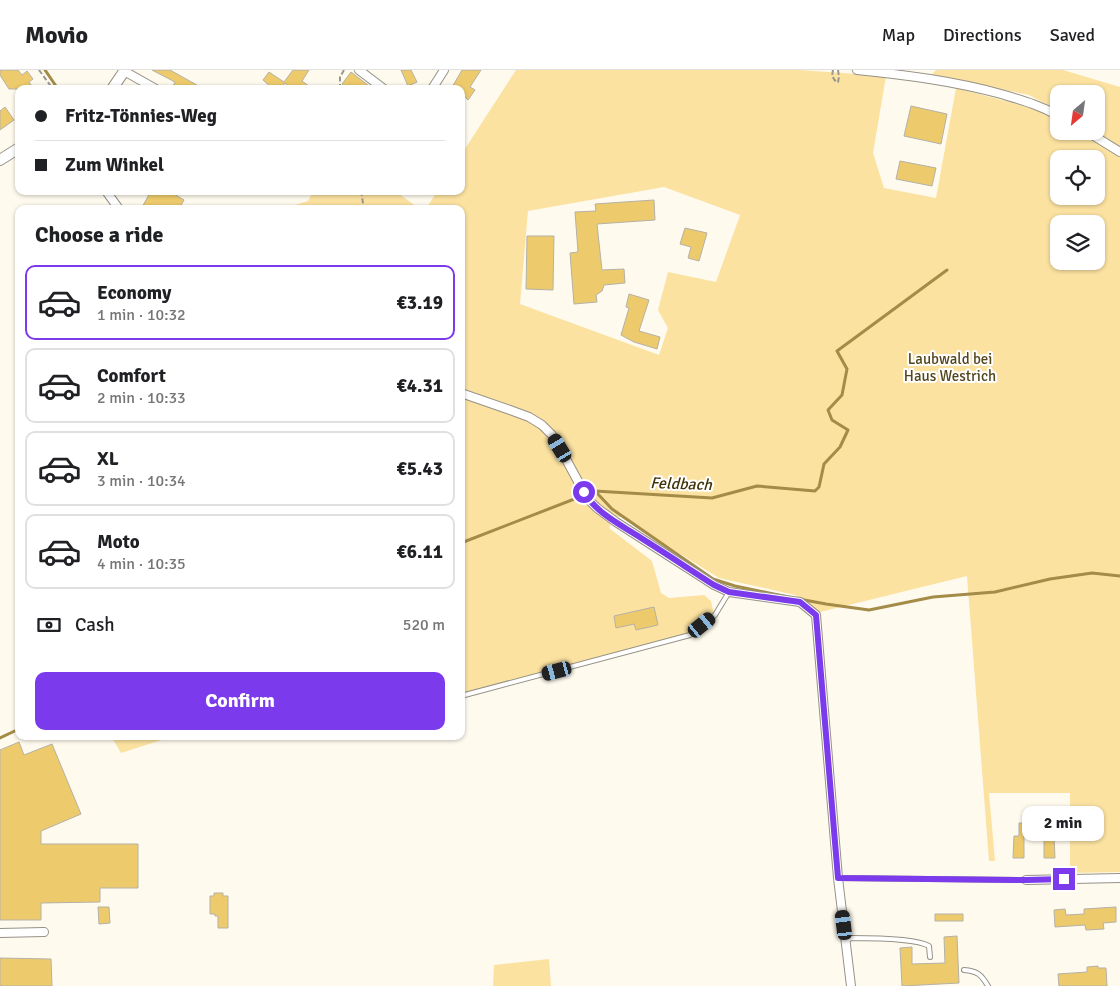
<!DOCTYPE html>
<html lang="en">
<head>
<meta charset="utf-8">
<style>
	:root { --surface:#fff; --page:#f6f6f6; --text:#202124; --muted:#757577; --line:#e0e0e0; --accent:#7c3aed }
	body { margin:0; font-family:Signika,sans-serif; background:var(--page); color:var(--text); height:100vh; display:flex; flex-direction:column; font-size:19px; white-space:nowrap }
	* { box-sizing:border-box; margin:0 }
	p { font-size:16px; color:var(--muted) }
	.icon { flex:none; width:28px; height:28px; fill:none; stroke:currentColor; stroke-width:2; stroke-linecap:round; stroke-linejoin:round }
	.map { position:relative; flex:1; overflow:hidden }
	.drawer { position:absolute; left:15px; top:135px; width:450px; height:535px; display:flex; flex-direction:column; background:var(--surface); border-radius:10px; box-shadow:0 1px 4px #0004 }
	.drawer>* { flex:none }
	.guide { position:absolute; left:15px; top:15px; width:450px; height:110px; border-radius:10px; box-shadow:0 1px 4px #0004; display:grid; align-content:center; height:110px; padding:0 20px; background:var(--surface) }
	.needle { width:32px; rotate:209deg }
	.tools { position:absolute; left:1050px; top:15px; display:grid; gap:10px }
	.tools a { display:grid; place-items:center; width:55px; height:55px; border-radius:10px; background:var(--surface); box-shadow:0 1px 4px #0004; font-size:25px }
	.end { position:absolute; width:22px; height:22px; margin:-11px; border:6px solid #7c3aed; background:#fff; box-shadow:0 0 0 2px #fff }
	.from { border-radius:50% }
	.bubble { position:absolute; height:35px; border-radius:10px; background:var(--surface); box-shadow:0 1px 4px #0004; font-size:16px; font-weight:700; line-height:35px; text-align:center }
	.car { position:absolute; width:15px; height:30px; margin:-15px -8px; border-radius:6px; box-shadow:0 0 4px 1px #0007; background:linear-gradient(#222 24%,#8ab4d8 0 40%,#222 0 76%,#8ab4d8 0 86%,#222 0) }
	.guide b { display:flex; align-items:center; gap:18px; height:48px; font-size:19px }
	.guide b+b { border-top:1px solid var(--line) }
	.guide i { width:12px; height:12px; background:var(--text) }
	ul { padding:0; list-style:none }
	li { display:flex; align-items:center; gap:15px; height:75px; margin:0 10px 8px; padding:0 10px; border:2px solid var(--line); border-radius:10px }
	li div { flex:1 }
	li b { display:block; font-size:19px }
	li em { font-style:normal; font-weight:700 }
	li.selected { border-color:var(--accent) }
	li>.icon { width:45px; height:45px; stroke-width:1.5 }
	h2 { padding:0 20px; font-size:22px; line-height:60px }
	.pay { display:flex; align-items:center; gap:12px; height:55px; padding:0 20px; font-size:19px }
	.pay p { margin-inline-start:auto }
	.primary-button { display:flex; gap:10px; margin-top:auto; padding:10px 20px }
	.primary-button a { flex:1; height:58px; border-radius:10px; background:var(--accent); color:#fff; font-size:20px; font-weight:700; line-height:58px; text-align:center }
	header { display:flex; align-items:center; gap:30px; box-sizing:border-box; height:70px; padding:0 25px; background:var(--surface); border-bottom:1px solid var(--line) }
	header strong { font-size:24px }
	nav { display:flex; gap:28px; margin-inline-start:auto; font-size:18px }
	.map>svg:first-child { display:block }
	.green { fill:#fbe2a1; fill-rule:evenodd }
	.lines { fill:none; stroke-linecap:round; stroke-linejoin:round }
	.stream { stroke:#a48c48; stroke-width:3 }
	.building { fill:#edcb6c; stroke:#b5b1a6 }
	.service-casing { stroke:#969287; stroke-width:6 }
	.minor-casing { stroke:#969287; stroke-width:10 }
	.tertiary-casing { stroke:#969287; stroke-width:12 }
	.path { stroke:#9a978f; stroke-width:2; stroke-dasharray:5 2.5; stroke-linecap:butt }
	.service { stroke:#fff; stroke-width:4 }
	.minor { stroke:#fff; stroke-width:8 }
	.tertiary { stroke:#fff; stroke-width:10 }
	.route { stroke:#7c3aed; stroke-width:6 }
	.labels { text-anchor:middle; stroke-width:4; stroke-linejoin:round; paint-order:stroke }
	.park-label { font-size:15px; fill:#53451d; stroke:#fff }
	.water-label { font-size:16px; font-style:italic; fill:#413308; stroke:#fff }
</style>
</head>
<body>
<header>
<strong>Movio</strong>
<nav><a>Map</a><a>Directions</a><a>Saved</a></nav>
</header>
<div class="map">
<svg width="1120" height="916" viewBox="0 0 1120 916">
	<rect width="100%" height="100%" fill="#fefaee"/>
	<path class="green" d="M516,0H799L886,6L873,83L884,118L936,128L956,18L1036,39L1059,51V61H1077L1097,73L1102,66L1093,61H1096V24H1059V41L1029,25L931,5L936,0H1063L1120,17V802L1070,803V723H989L995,791H989L967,506L820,542L795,525L719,508L621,447H615L609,458L652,491L661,523L669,528L704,525L711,531L714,545L690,563L461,624V139H426L437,121H461V85ZM1059,89H1096V126H1059ZM664,117L740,145L716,212L668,202L658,240L668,258L659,285L520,234L528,141ZM1059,154H1096V191H1059Z
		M313,121H395L420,139H282L308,131Z
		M111,666H174L121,683Z
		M549,889L551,916H493L494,895Z"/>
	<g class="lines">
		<path class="stream" d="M45,0L58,19
			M596,422L612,439L713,509L735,516L788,527
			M461,473L595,421L712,428L757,416L815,421L819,417L824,394L840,377L848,360L832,350L828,340L842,325L847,299L837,281L947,200
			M799,529L826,534L869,540L933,527L995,522L1050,509L1092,503L1120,506
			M0,668L19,659"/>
	</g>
	<path class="building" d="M0,0H18L22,5L27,1L33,9L29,12L34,19H9L0,5Z
		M152,0H170L204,19H178L173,16L175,12Z
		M293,0H309L302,11L313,19H292L285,13L281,19H273L263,10L269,2L284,12Z
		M401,0H411L417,12L408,16Z
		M462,0H481L470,17L475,20L468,30L464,26L461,30V19H451Z
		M351,2L373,19H347L342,14Z
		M911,36L947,44L941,74L904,66Z
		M5,37L14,50L0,60V41Z
		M900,91L936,98L932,116L896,109Z
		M151,121H169L184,130L179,139H141Z
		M654,130L655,150L597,154L602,200L624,199L625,213L604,215L602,221L596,225L597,232L574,234L570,183L578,182L575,142L596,141L595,134Z
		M685,158L707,163L699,191L688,188L691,177L680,174Z
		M527,166H554L553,220L526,219Z
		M629,224L649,230L639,261L660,267L657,279L634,272L621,265L629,238L626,237Z
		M654,537L658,555L636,560L634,554L616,558L614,546Z
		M19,672L24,685L52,674L81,744L41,761V774H138V818H100V832L41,833V850H0V680Z
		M1028,751H1040L1039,753H1049V765H1054L1055,788H1044V766H1024V788H1013L1014,766H1019V753H1028Z
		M214,823H223V826H228V858H218V846H215V844H210V826H214Z
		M98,837H109L110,853L99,854Z
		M1116,837V852L1103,853L1104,859L1086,860L1085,855L1055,857L1054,840L1065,839L1066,845L1084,844V839Z
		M935,844H963V851H935Z
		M957,866L959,913L902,916L900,878L912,877V894L945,893L944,867Z
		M0,888L51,889L52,916H0Z
		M1098,896V898H1106L1107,916H1059L1058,904L1087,902V897Z"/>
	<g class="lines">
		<defs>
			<path id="service" d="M461,626L690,565L715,545L729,522
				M838,808L1026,810
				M846,871L851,868C869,868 915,868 929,876L930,887
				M964,900C977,901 981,904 988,916"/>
			<path id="minor" d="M359,0L384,19
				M857,0C906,5 954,11 1001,24C1021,30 1040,35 1059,46
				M124,1L156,19
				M432,19L444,0
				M1086,61L1120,82
				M106,121L119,139
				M461,323L510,340L529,347L542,355L552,365L560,378L587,428L597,438L616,452L714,515L729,522L800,532L816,545L838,808L851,916
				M1026,810L1120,808
				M0,863L44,862"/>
			<path id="tertiary" d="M112,19L125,0
				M0,90L19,78"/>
		</defs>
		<use href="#service" class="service-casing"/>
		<use href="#minor" class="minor-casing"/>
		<use href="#tertiary" class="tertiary-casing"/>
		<path class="path" d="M39,0L53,19
			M833,0L832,6L836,12H838L839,7L838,0
			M340,19V7L344,0
			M361,121L364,139"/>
		<use href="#service" class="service"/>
		<use href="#minor" class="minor"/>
		<use href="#tertiary" class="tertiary"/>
	</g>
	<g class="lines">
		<path class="route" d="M584,422C596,443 621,455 641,468C665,483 689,499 714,515L729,522L800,532L816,545L838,808L1026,810L1064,809"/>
	</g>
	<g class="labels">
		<g class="park-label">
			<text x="950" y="294">Laubwald bei<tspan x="950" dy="17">Haus Westrich</tspan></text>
		</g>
		<g class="water-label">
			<text transform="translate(681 413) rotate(2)" y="6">Feldbach</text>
		</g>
	</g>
</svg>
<div class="tools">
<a><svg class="needle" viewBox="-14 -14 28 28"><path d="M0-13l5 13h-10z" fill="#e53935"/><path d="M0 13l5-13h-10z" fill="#757577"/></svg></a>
<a><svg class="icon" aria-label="locate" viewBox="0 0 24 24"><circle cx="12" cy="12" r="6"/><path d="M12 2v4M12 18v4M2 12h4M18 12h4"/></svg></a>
<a><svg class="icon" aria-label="layers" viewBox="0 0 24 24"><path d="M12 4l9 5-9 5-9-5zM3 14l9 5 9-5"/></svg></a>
</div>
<i class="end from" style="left:584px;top:422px"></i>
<i class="end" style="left:1064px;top:809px"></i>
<div class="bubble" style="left:1022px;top:736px;width:82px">2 min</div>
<i class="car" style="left:560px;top:378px;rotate:329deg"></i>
<i class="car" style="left:702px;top:555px;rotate:51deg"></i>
<i class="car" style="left:557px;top:601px;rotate:255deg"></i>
<i class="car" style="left:844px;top:855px;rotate:353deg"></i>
<div class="guide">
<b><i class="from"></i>Fritz-Tönnies-Weg</b>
<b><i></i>Zum Winkel</b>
</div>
<section class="drawer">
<h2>Choose a ride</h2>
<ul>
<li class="selected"><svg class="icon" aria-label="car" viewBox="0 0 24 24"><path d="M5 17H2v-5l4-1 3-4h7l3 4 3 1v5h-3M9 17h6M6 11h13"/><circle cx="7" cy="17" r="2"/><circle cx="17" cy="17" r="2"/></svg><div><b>Economy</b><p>1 min · 10:32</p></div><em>€3.19</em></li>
<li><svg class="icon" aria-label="car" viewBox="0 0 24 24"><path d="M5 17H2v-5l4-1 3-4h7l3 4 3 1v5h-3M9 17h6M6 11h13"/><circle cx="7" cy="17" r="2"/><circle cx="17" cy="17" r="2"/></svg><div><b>Comfort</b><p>2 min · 10:33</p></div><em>€4.31</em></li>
<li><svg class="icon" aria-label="car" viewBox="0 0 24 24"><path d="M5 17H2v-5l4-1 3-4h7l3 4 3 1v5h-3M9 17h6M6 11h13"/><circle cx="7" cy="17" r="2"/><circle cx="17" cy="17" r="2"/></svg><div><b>XL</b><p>3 min · 10:34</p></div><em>€5.43</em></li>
<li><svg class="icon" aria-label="car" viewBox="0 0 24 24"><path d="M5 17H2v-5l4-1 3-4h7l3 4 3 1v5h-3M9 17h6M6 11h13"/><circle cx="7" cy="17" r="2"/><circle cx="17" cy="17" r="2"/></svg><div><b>Moto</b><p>4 min · 10:35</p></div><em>€6.11</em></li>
</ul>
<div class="pay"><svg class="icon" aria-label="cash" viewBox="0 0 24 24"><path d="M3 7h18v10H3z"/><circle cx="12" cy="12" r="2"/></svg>Cash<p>520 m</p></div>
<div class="primary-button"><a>Confirm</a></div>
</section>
</div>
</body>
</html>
